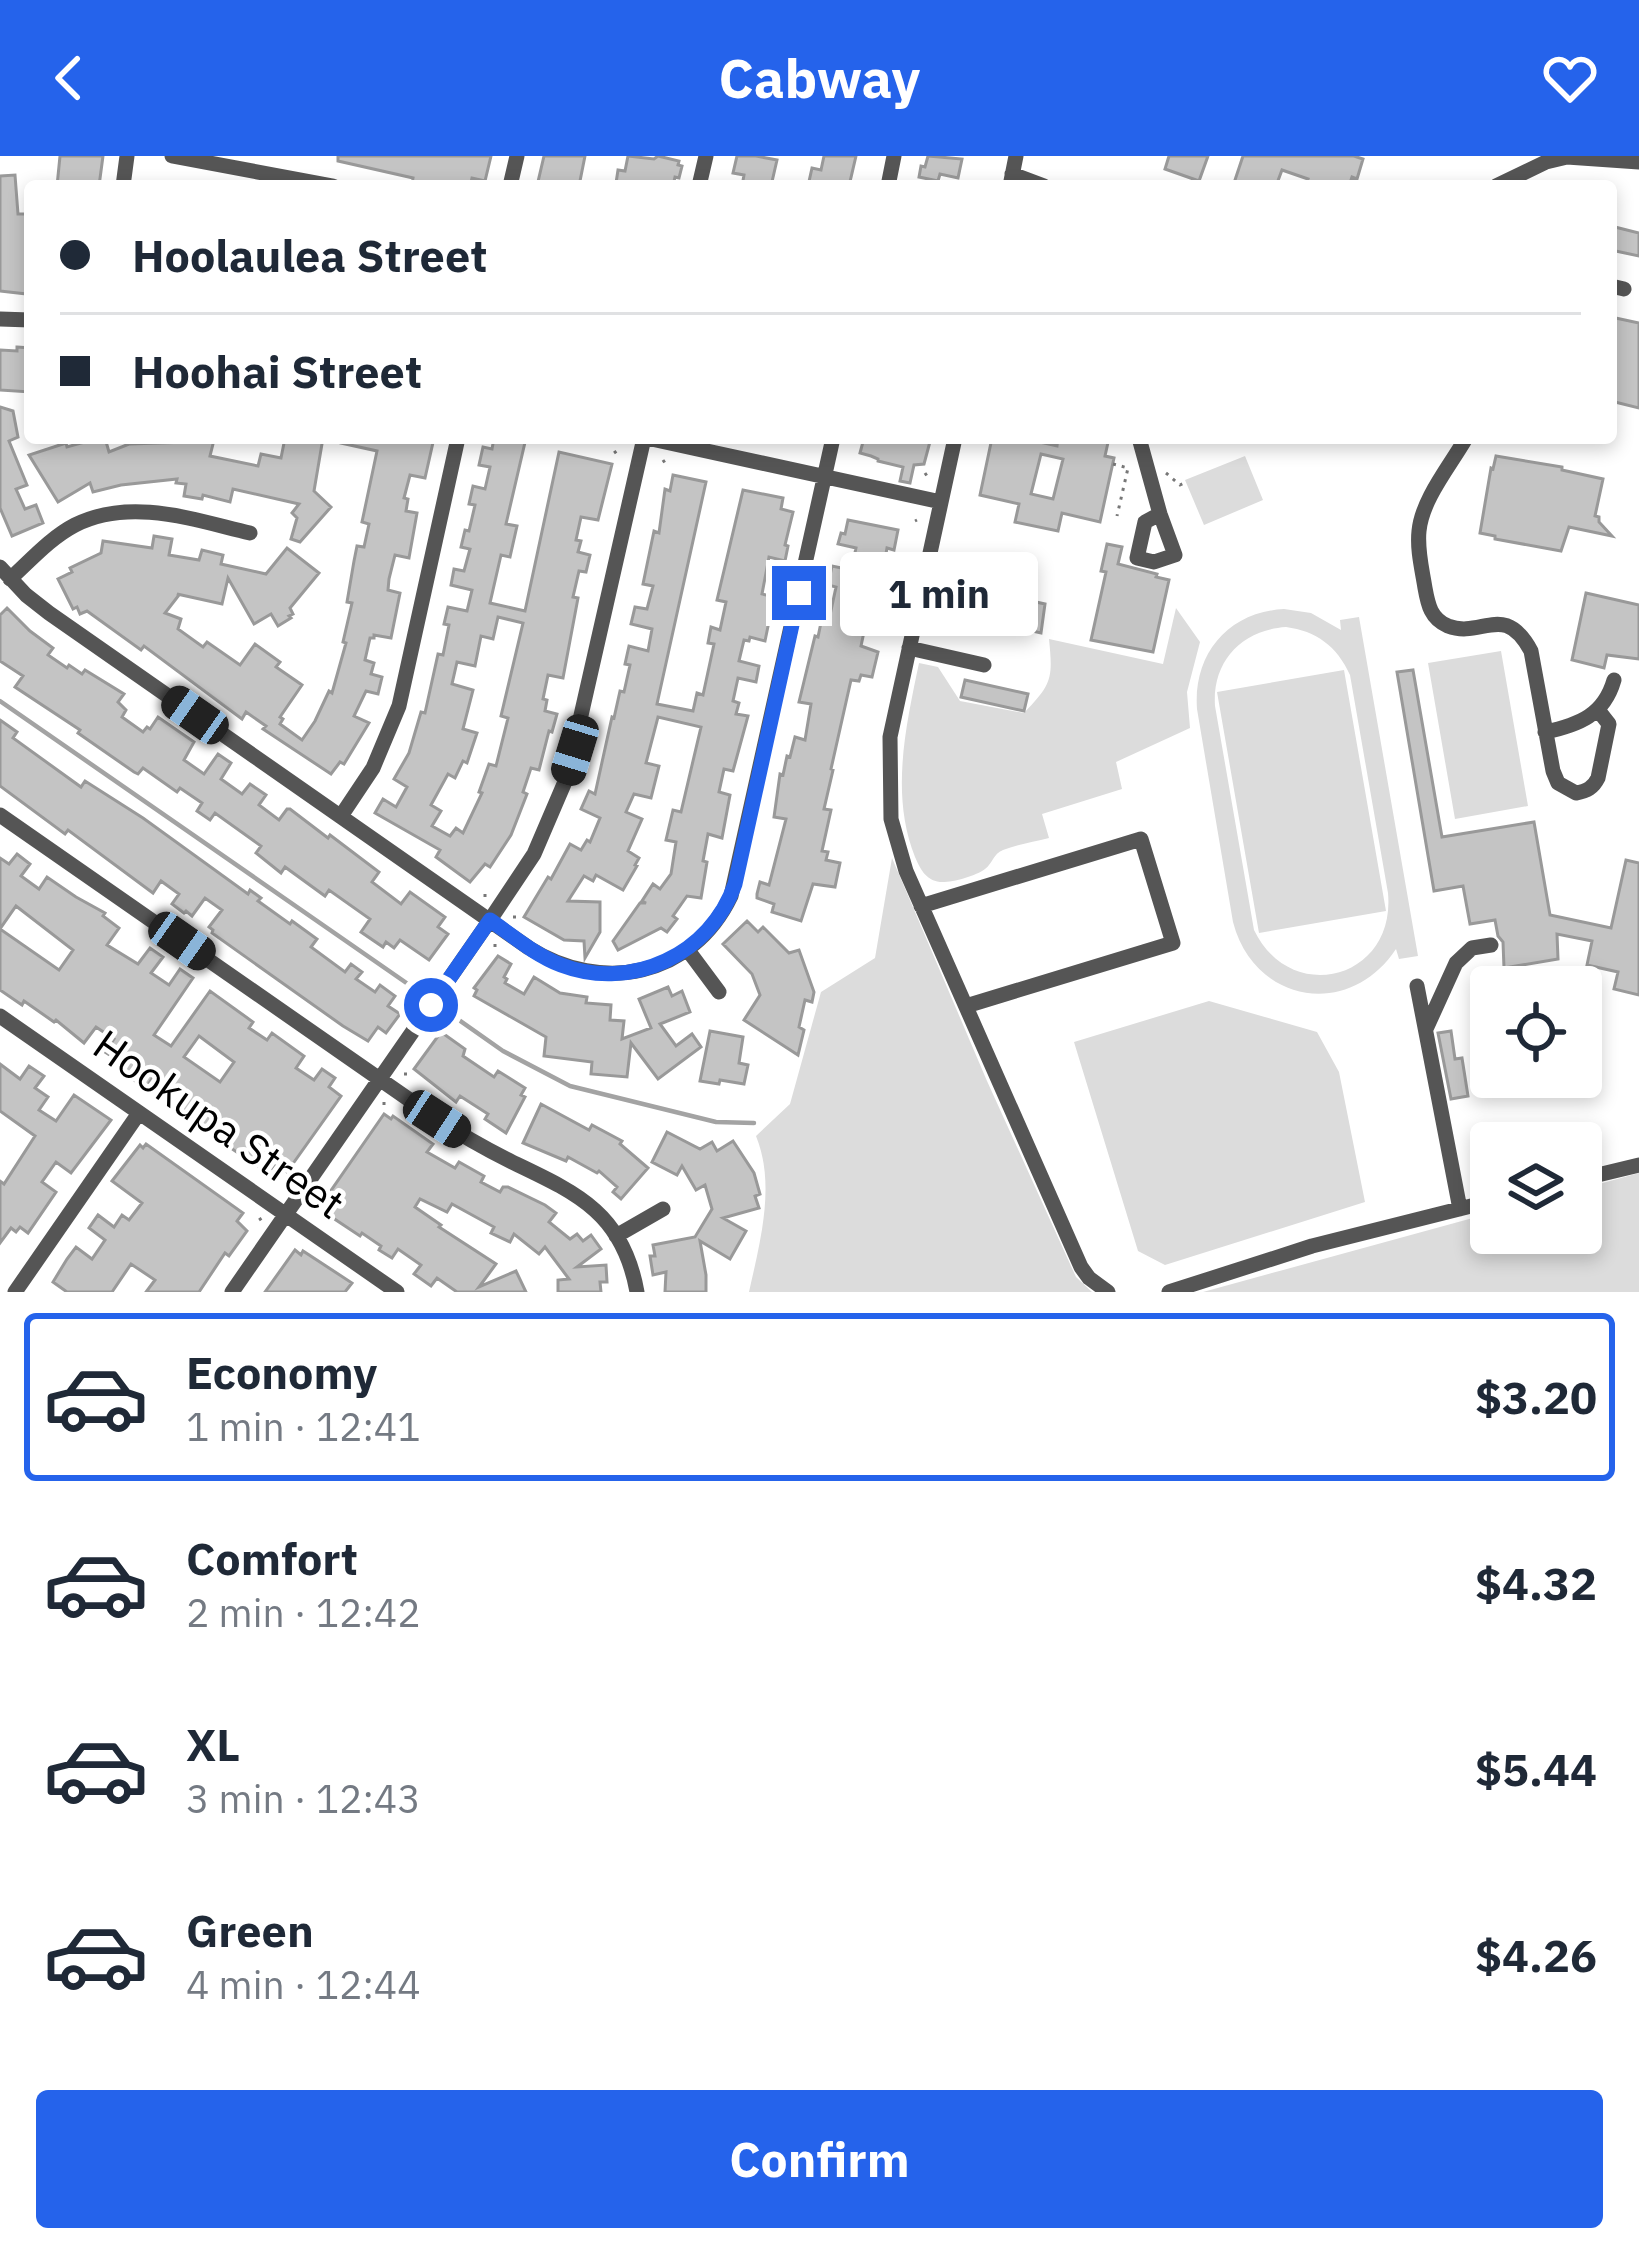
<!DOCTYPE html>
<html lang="en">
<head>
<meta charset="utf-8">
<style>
	:root { --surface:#fff; --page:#f2f2f3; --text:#1f2937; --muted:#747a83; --line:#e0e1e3; --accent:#2563eb }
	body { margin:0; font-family:"IBM Plex Sans",sans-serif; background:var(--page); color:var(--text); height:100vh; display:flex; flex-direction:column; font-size:45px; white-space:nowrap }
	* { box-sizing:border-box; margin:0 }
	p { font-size:39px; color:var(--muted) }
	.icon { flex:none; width:66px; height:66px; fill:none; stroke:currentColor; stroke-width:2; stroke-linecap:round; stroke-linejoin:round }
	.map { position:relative; height:1136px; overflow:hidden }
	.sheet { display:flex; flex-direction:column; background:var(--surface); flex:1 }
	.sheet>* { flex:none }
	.banner { position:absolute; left:24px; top:24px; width:1593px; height:264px; border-radius:12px; box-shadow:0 6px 18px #0003; display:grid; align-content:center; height:264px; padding:0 36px; background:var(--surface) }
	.fabs { position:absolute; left:1470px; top:810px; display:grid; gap:24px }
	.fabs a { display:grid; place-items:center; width:132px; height:132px; border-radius:12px; background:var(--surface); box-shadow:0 6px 18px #0003; font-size:60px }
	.end { position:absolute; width:54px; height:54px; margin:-27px; border:15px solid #2563eb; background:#fff; box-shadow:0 0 0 6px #fff }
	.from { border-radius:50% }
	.bubble { position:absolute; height:84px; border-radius:12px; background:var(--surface); box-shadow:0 6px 18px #0003; font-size:39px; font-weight:700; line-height:84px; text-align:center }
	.car { position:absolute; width:36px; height:72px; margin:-36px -18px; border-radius:15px; box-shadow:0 0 9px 3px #0007; background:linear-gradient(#222 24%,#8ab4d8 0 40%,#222 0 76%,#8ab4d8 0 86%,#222 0) }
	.banner b { display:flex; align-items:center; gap:42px; height:114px; font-size:45px }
	.banner b+b { border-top:3px solid var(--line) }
	.banner i { width:30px; height:30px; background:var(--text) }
	ul { padding:21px 0 0; list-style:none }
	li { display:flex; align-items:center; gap:36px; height:168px; margin:0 24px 18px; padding:0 12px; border:6px solid transparent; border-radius:12px }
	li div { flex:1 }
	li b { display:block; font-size:45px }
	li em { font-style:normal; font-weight:700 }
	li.active { border-color:var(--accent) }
	li>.icon { width:108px; height:108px; stroke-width:1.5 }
	.cta { display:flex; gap:24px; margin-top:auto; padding:24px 36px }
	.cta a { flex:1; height:138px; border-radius:12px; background:var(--accent); color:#fff; font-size:48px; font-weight:700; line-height:138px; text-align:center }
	header { display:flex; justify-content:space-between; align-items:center; height:156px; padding:0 36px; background:var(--accent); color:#fff; font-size:54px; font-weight:700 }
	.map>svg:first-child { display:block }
	.green { fill:#dcdcdc; fill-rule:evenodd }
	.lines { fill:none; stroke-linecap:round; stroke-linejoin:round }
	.stream { stroke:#a3a3a3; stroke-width:4.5 }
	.building { fill:#c4c4c4; stroke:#999; stroke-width:3; fill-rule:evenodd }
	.path { stroke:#777; stroke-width:3; stroke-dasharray:3 6; stroke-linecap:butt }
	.minor { stroke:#555; stroke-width:15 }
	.route { stroke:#2563eb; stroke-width:15 }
	.labels { text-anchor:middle; stroke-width:9; stroke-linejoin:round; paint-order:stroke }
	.street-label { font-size:42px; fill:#000; stroke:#fff }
</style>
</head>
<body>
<header><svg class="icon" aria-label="back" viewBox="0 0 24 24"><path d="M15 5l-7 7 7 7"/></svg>Cabway<svg class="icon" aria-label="heart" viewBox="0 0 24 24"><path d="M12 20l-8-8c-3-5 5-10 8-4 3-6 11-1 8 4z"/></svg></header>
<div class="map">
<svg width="1639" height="1136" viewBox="0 0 1639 1136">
	<rect width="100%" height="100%" fill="#fff"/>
	<path class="green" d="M1245,300L1263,344L1204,369L1185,324Z
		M1176,452L1200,486L1187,536L1190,572L1116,606L1122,633L1042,658L1049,682C1034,686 1018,688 1003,694C993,698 993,707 985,713C976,720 951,727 940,726C925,724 920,712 915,701C890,638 906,570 919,507L938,511L960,545L1024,557C1052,528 1053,523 1049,483L1163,508Z
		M1284,453L1311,457L1341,474L1340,464L1359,461L1418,800L1399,803L1396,793C1349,864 1254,847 1233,766L1197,553C1193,498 1228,456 1284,453ZM1286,471C1316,475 1337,490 1350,519L1388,737C1396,823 1291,851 1254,774L1215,550C1212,506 1241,474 1286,471Z
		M1501,495L1528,650L1455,663L1428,507Z
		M1344,514L1386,755L1259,777L1217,536Z
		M892,702L987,925L1076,1121L1092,1136H749C760,1086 776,1029 756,980L790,948L821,836L875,802Z
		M1209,845L1317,876L1339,916L1365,1046L1165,1109L1138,1095L1074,886Z
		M1639,1017V1136H1203L1491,1057V1077H1581V1033Z"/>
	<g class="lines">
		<path class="stream" d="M0,545L418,835
			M449,857L503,895L570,930L716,966L754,967"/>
	</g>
	<path class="building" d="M60,0H103L99,30H57Z
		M338,0H491L485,25L472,22L470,30L444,26V30L412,28L413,22L338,5Z
		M544,0H585L579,30H537Z
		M628,0L654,3L658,0L679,5L678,9L682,10L679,22L675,21L673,30H630L616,27L618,14L625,15Z
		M737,0H756L777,4L771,30H742L744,19L733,17Z
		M824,0H856L849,30H808L812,12L821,14Z
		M928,0L962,3L958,22L940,18L938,25L919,21L921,10L925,11Z
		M1169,0H1208L1199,25L1165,13Z
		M1243,0H1354L1363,3L1357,23L1352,21L1349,30H1305L1308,23L1282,14L1276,30H1233Z
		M15,19L18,58H26V80H30L27,138L0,135V20Z
		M1611,70L1639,77V100L1611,94Z
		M1611,161L1639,167V252L1611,245Z
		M17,191L30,192V236L0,234V194L17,195Z
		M0,251L13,255L18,281L9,285L27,329L16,333L25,353L36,349L43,367L12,380L0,352Z
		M99,282H105L109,296L129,288L188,286L189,282H205L214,284L210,300L258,310L261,298L281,302L285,282H323L314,335L331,351L300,386L291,383L297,362L292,357L299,348L233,333L230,346L203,339L202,343L184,340L186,328L176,327L177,323L121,329L93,336L90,327L58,346L29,299L66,287L67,291Z
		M342,282H434L425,322L410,319L404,342L408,343L406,355L417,357L409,402L395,399L389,423L388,434L400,437L391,482L374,479V482H370L365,504L374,507L371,518L382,521L378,538L366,535L354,560L369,567L344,608L340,606L331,618L263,573L266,570L246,556L242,563L144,490L141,494L87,455L80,458L77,451L73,453L58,423L72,416L70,412L101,397L103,385L152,392L154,380L172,383L169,399L199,404L202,394L223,399L221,408L266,418L287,392L319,417L290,452L293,458L289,460L291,462L278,470L271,458L254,468L228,422L222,448L177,438L179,439L165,457L181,463L178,473L203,491L207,486L240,509L255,488L280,506L276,511L302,529L280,561L283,563L280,568L302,584L315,565L329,535L332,537L346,487L343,486L352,447L347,446L354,405L357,390L364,391L369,368L362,366L377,295L341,287Z
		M494,282H526L506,368L517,370L510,401L501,399L490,447L525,455L559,296L612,308L598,364L581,361L576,384L581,385L578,396L590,399L586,416L579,415L573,441L578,442L563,522L548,519L543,543L547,544L545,555L557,558L552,576L549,575L539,614L531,612L523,636L527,638L511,679L490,711L485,708L470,726L436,701L440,694L375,657L383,643L396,651L407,631L394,623L409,597L421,556L425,557L438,498L443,499L449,469L444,468L448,451L467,455L472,434L451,429L454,413L464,415L470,393L461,391L465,374L469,375L475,349L469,348L473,330L485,333L490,311L479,309L483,291L492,293ZM498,461L523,467L501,560L508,562L496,610L489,608L479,636L482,637L463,677L456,672L450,680L432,670L441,655L431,649L448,618L455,622L463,605L467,607L477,577L463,573L473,534L452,528L457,506L475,510L481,480L493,483Z
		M864,282H931L924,308L914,309L910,327L900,325L903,311L878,305V303L871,300L860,297Z
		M992,282H1022L1057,290L1058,282H1109L1105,300L1114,302L1100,366L1062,357L1058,375L1015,366L1019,348L980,339ZM1041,298L1063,303L1053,343L1031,338Z
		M1496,300L1562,311V314L1603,323L1595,360L1599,361V366L1612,380L1569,371L1561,395L1495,383V380L1480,377L1491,312L1493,313Z
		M673,319L706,326L657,548L693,555L697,537L703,539L714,488L708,487L711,471L720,474L726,446L717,444L743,334L783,342L781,353L793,356L785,389L788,390L785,405L769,401L762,438L774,441L765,485L750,481L749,485L744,484L739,505L759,510L756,526L738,522L733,545L739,547L736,558L748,560L733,615L724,613L719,636L730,639L722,682L708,678L703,705L707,706L701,742L687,740L673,760L677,763L667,776L661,772L618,794L613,785L640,747H646L642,745L653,728L660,733L671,718L676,686L666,684L673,654L681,656L701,571L658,561L646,607L659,610L651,642L634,638L626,656L642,663L628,695L639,702L635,709L637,710L623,734L596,719L593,725L584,720L568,745L600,746V776L585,802L584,785L564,784L524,761L548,721L551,723L570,688L581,694L587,684L590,686L600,662L581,653L589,635L595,638L612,561L614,562L620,535L624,536L630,509L625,508L629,490L648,495L652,473L631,468L635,451L647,453L653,430L643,428L654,375L659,377L665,333L670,335Z
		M848,364L898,374L894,394L887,392L881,426L886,427L882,445L871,443L861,490L878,496L872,521L861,519L859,525L851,524L831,613L833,614L824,653L831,654L822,695L828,696L826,704L840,707L835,731L813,728L801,765L772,756L774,748L757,742V738L760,726L769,729L786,663L774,661L780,618L783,619L787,600L790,601L795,581L805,584L811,548L799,546L815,480L818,481L823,457L830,459L836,431L828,429L832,410L851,414L856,392L838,388L841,377L845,378Z
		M1107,388L1122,391L1118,408L1157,418L1156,421L1169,424L1153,496L1091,484L1106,416L1101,415Z
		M1586,437L1639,449V503L1607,499L1604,512L1572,504Z
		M1004,439L1045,448L1041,477L996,467Z
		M7,452L30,475L53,492L48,499L67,512L69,509L82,518L85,514L124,538L118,546L126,554L122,561L143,576L147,571L150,573L158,561L194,586L184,604L204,618L218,598L231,607L221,623L242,638L250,628L266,639L259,649L279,664L287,653H290L328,682L330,679L379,716L372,726L401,748L410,736L445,761L438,771L448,778L429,804L400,784L394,792L386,786L383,791L361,776L370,763L329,734L325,740L285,711L281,717L256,697L261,690L215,657L210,664L197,655L202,647L180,632L177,636L143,612L138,618L134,616L78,577L80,574L15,531L23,520L0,505V459Z
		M1413,514L1442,681L1534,666L1550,759L1611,772L1626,704L1639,707V839L1614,833L1618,816L1587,809L1592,785L1557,778L1558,803L1504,812L1503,786L1498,780L1495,764L1470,768L1463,730L1434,735L1397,516Z
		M965,524L1028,538L1024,555L961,541Z
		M0,564L17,576L13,582L81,631L85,625L143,662L248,738L250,734L261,742L258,745L290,768L292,765L317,783L311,791L345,816L351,808L362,816L356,823L375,836L380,829L395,840L388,850L400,858L386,877L378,871L368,885L343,870L212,777L213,774L209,771L222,754L205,742L192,760L186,755L184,757L172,748L179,738L161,725L153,737L68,674L65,678L0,630Z
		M17,698L30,708L21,720L39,733L47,721L76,741L105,757L103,760L119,772L107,789L138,808L150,792L163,801L151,817L169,829L180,813L193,822L154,879L171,890L210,835L253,866L249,872L267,884L272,877L304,900L296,912L314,924L322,913L335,922L329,931L341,940L287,1016L275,1008L268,1017L201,972L173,950L183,937L155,918L146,932L132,923L134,921L113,907L116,903L105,896L114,883L96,871L84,887L56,864L54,866L24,845L22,849L0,834V702L9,708ZM16,750L73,794L59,814L0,773ZM199,880L234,906L220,926L184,901Z
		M747,765L758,776L763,771L789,797L799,794L814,836L812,846L805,844L799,871L804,874L798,899L744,864L760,839L752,818L723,788Z
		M498,800L511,808L504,821L507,823L505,827L524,838L534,821L560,837L587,841L586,847L611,849L610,864L624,865L622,883L651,872L639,843L668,831L672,840L682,835L690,856L660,868L676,890L692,878L701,891L658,923L631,887L627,921L591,918L592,906L544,900L546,881L474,840L477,834L474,832Z
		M710,875L743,881L739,907L748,909L744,928L720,924L719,928L700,925Z
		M1451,875L1455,903L1462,902L1468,940L1451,943L1438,877Z
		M441,876L465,893L463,900L494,921L498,915L525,932L521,939L525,941L506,977L485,963L488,958L460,940L456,946L414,913Z
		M0,908L20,923L29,910L44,920L35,932L48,941L39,954L56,965L74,939L111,964L71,1017L56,1006L42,1026L56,1036L28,1077L20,1071L16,1076L11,1072L0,1087V1025L4,1028L35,980L0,955Z
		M541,948L589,974L592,969L622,985L620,988L648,1012L621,1043L613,1036L617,1031L599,1015L597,1017L568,1001L566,1005L523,987Z
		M384,958L391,963L393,960L433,988L427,996L455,1012L459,1006L484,1020L481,1026L500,1036L503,1031H508L545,1049L556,1057L549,1066L570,1083L577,1078L583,1085L591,1079L601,1093L577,1111L606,1109L607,1126H600L601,1136H558V1124L569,1123L545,1091L539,1098L514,1078L510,1086L491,1077L494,1071L452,1048L447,1056L420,1043L415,1051L441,1069L439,1071L496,1108L479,1131L516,1115L526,1136H457L437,1122L431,1130L414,1118L421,1109L398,1093L392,1102L379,1094L381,1090L362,1077L360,1080L327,1058L338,1042L330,1036Z
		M667,976L700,993L712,986L717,995L733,985L754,1017L760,1038L755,1040L759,1052L723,1062L746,1075L730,1103L700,1085L706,1119V1136H665L666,1116L653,1119L650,1100H655L653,1089L695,1081L712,1053L705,1029L696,1034L682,1010L677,1019L652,1006Z
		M146,988L243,1057L237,1065L247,1075L229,1100L225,1097L199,1136H146L155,1124L131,1108L112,1136H67L53,1126L67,1103L76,1091L92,1103L105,1084L89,1072L98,1059L114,1071L122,1059L129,1064L142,1047L112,1025L140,989L143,992Z
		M295,1094L301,1099L303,1095L352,1127L345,1136H265Z"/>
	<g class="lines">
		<path class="path" d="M614,297L618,294
			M663,304L665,307
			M1113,308L1128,312L1117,360
			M925,317L927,320
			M1166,317L1180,329L1186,326
			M915,365L917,364
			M485,741V736
			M513,761H518
			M495,788V791
			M404,918H407
			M384,946V950
			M259,1064L262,1062"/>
		<path class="minor" d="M172,0L333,30
			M1012,18L1044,30
			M123,30L127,0
			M510,30L517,0
			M699,30L706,0
			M888,30L894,0
			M1010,30L1016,0
			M1496,30L1546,6L1567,1L1639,6
			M1611,130L1624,133
			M0,163L30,164
			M647,282L941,346
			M955,282L890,581L891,663L906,715L1081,1111L1089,1122L1108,1136
			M1139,282L1160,358L1175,399L1154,406L1137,402L1145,366L1160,358
			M1466,282C1450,310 1422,343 1419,375C1417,394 1422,413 1425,432C1428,449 1431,463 1448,470C1482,483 1504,445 1531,495L1553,615L1558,627L1576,637C1587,635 1593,632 1598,622L1609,568L1598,554
			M0,411L26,439L49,457L529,792C602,838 692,821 731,740L833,282
			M10,423C30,405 50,382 75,369C131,341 194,364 250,377
			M909,492L984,509
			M1545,576C1579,569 1604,559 1614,524
			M0,659L437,963C461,979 486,993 512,1006C577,1037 623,1057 637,1136
			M341,660L373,612L399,550L458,282
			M921,750L1141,683L1173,787L966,850
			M687,793L719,836
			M1417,830L1460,1053
			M0,860L397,1136
			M1426,873L1456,807L1472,792L1491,789
			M1581,1023L1639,1009
			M616,1080L663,1053
			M15,1136L139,957
			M232,1136L490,764L534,698L567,621L644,282
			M1169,1136L1312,1090L1491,1045"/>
	</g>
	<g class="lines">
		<path class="route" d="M431,849L490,764C513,780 535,799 561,809C632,836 711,798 735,728L799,437"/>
	</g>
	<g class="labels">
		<g class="street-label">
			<text transform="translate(219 968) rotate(35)" y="15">Hookupa Street</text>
		</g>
	</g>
</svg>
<div class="fabs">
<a><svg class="icon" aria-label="locate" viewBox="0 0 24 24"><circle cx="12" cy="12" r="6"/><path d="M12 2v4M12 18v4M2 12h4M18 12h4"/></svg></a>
<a><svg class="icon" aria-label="layers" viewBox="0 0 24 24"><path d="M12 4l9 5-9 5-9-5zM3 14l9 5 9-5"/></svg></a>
</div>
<i class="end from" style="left:431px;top:849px"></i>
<i class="end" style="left:799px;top:437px"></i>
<div class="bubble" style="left:840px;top:396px;width:198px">1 min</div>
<i class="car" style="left:195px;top:559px;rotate:305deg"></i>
<i class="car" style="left:575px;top:594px;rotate:197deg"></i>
<i class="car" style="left:182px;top:785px;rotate:125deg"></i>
<i class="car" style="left:437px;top:963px;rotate:123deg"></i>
<div class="banner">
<b><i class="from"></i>Hoolaulea Street</b>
<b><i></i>Hoohai Street</b>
</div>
</div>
<section class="sheet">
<ul>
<li class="active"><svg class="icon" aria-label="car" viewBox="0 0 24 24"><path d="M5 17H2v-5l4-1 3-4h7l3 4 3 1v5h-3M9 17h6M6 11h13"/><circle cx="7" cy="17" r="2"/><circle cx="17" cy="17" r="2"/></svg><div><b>Economy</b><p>1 min · 12:41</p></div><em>$3.20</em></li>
<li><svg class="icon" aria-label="car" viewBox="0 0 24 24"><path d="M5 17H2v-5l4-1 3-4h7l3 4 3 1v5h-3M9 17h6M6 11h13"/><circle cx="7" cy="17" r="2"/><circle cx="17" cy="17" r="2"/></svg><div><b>Comfort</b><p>2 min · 12:42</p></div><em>$4.32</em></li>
<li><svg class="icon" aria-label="car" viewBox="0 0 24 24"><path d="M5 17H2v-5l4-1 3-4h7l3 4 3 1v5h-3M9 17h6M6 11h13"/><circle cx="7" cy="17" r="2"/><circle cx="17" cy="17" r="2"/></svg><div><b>XL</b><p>3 min · 12:43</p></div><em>$5.44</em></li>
<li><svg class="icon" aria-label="car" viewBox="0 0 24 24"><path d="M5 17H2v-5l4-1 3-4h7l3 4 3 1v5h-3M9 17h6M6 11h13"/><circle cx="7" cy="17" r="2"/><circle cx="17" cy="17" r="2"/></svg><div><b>Green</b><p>4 min · 12:44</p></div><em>$4.26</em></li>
</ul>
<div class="cta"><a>Confirm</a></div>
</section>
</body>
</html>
